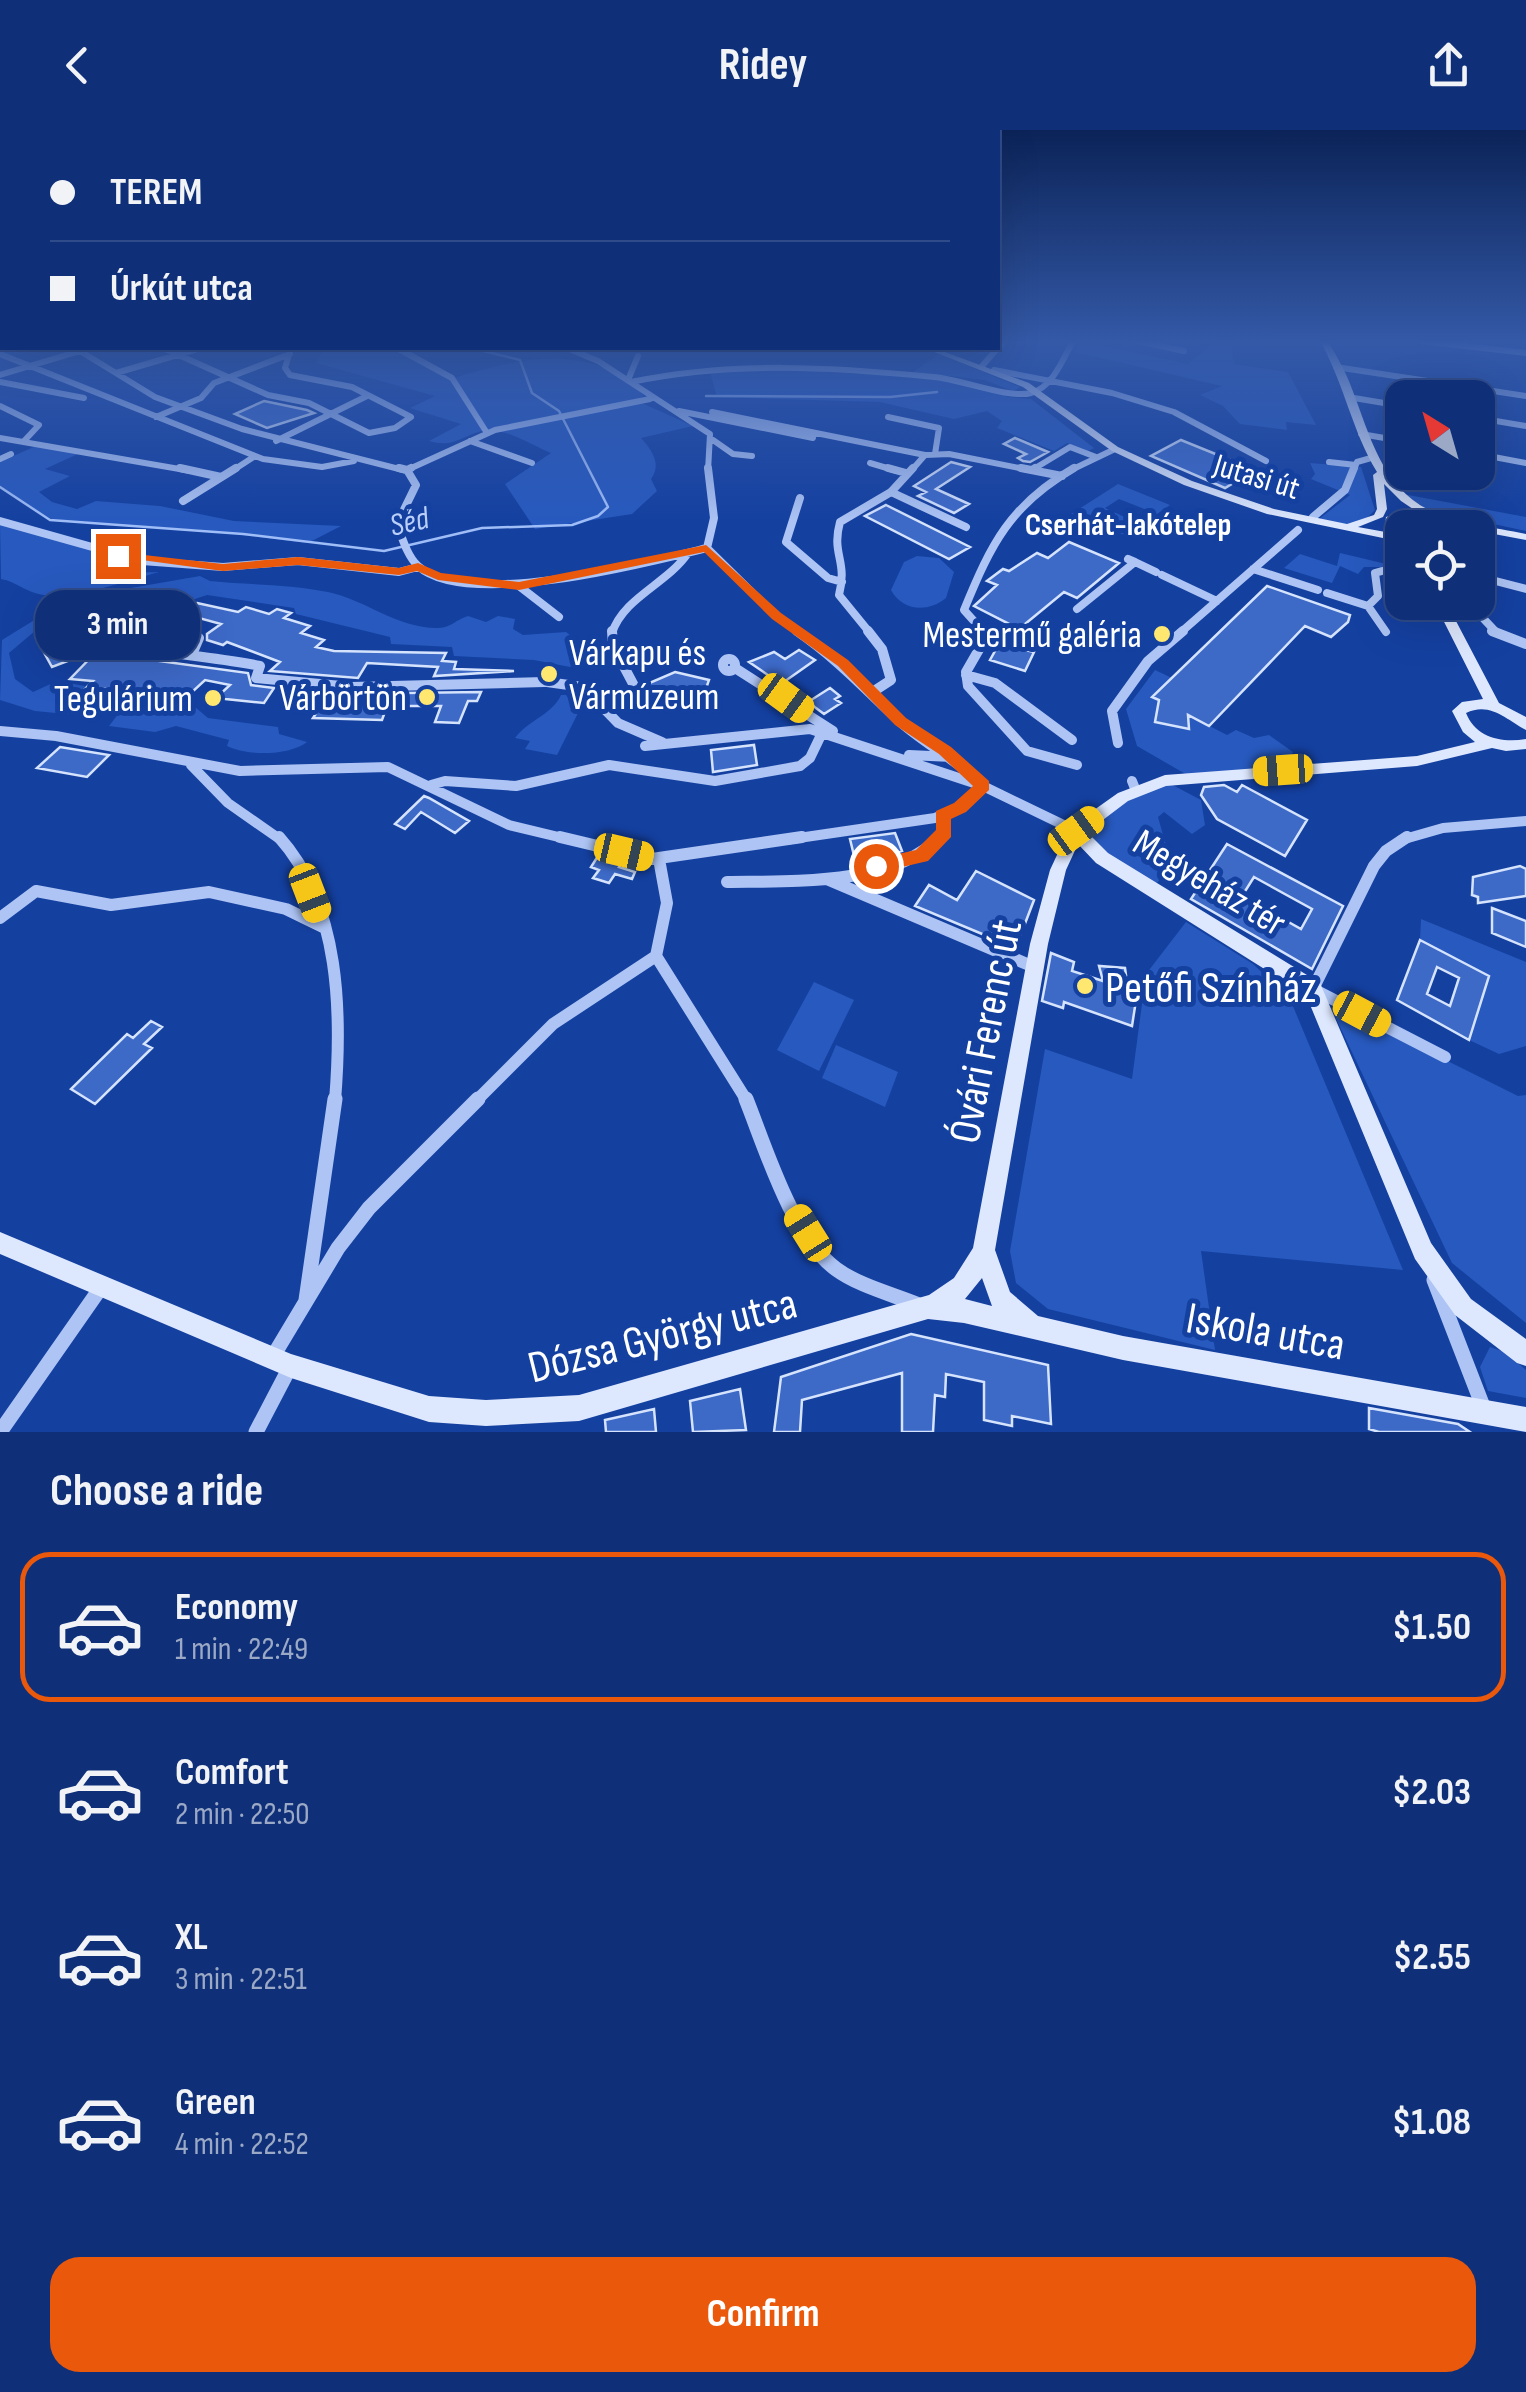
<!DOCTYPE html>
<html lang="en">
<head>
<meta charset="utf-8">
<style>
	:root { --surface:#0f3078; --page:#1d3c80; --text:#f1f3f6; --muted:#9ba9c6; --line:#2f4b8a; --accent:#ea580c }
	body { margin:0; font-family:"Sofia Sans Condensed",sans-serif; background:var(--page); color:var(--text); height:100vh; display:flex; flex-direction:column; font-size:38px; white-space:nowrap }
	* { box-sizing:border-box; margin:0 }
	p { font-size:32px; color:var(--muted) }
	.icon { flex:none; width:55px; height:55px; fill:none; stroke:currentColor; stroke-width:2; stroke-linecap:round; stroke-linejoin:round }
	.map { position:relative; height:1302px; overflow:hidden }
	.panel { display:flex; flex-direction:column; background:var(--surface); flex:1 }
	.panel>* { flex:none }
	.guide { position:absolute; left:0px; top:0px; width:1000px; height:220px; box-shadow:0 10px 40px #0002,0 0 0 2px var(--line); display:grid; align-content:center; height:220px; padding:0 50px; background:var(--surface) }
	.needle { width:65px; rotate:323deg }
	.tools { position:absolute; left:1385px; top:250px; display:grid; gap:20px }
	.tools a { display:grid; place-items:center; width:110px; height:110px; border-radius:20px; background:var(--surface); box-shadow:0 10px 40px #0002,0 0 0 2px var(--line); font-size:50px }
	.end { position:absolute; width:45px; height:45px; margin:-22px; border:12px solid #ea580c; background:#fff; box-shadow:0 0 0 5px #fff }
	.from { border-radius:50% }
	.bubble { position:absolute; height:70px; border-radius:30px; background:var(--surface); box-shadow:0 10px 40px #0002,0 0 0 2px var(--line); font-size:32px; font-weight:700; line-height:70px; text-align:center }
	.car { position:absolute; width:30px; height:60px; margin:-30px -15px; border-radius:12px; box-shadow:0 0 8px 2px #0007; background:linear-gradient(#f5c518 24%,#345 0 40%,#f5c518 0 76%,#345 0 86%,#f5c518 0) }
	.guide b { display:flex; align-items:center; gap:35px; height:95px; font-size:38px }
	.guide b+b { border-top:2px solid var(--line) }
	.guide i { width:25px; height:25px; background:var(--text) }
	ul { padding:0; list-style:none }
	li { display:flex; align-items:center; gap:30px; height:150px; margin:0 20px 15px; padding:0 30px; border:5px solid transparent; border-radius:30px }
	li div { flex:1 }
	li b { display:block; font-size:38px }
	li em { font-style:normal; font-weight:700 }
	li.active { border-color:var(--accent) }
	li>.icon { width:90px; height:90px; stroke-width:1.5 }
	h2 { padding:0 50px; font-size:45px; line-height:120px }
	.button { display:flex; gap:20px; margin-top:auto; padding:20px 50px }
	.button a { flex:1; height:115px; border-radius:30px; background:var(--accent); color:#fff; font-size:40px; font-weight:700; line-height:115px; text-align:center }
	header { display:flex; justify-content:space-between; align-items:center; height:130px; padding:0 50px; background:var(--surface); font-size:45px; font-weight:700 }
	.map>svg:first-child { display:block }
	.green { fill:#2759be }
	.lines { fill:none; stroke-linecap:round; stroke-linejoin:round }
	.stream { stroke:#9fbdf7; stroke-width:2.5 }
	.building { fill:#3d69c7; stroke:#d5e3fd; stroke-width:2.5; fill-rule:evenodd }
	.street-far4 { stroke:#adc4f4; stroke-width:6 }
	.street-far3 { stroke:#adc4f4; stroke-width:8 }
	.street-far2 { stroke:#adc4f4; stroke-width:10 }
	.street-far1 { stroke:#adc4f4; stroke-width:12 }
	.street { stroke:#adc4f4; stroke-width:15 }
	.secondary { fill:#dde7fd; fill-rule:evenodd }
	.route { fill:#ea580c }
	.poi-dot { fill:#ffe770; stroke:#1440a0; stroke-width:4 }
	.labels { text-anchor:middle; stroke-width:10; stroke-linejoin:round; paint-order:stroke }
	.far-street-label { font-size:32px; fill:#fff; stroke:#1440a0 }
	.far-water-label { font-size:32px; font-style:italic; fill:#bacffa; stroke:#1440a0 }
	.far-neighbourhood-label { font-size:32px; font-weight:bold; fill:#fff; stroke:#1440a0 }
	.poi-label { font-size:38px; fill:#fff; stroke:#1440a0; text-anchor:end }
	.street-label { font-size:38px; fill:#fff; stroke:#1440a0 }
	.near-poi-label { font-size:45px; fill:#fff; stroke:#1440a0; text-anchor:start }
	.near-street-label { font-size:45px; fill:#fff; stroke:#1440a0 }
</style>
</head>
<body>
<header><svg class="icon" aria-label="back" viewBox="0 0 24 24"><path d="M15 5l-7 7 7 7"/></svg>Ridey<svg class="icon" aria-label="share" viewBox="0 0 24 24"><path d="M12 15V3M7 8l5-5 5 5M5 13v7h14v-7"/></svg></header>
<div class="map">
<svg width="1526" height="1302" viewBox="0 0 1526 1302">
	<rect width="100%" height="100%" fill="#1440a0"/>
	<path class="green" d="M1216,211H1230L1234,234L1288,242L1316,295L1286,292L1287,300L1240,294L1223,276L1200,265L1222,256L1075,222L1083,212L1188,234Z
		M325,218H395L454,248C517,229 592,210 644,266L635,270L693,296L641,308C652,320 662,334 651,349L657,361L632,384L535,399L505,354L551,323C532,315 503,296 482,301C459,307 454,318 429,311L461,294L410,278L435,266L316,233Z
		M939,224L1020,257L1013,261L985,250L913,242Z
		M782,235L978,254L1008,267L1031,269L1094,318L1088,321L1067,313L1054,321L997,298L1002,291L987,281L954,289L880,272L717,267L710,242Z
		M38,315L80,323L45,339L70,346L39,362L52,372L77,379L96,371L160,376L234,391L341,396L308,413L201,400L66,391L51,389L0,356V332Z
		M1310,333L1361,337L1375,380L1360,395L1315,392L1350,365L1311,349L1315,344Z
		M1118,354L1170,375L1157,384L1119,369L1105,378L1142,395L1127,406L1089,390L1083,393L1068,386Z
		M1403,364L1526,387V401L1428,380Z
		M0,394L104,422L121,436L119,443L159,442C122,452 82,468 44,465C28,464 16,451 1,449Z
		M1340,423L1399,437H1364L1358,444L1340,436L1332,453L1284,438L1300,424L1337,436Z
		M917,426L939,428L954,442L946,468C928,483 902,481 891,460L904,432Z
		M200,446L210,451C248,455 289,454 328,462C366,470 398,499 439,498C450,498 457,489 468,486L486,492L498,486L515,489L513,499L523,505L566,502L586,518L585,525L570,537L534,530L454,526L452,517L391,514L390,507L296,484L294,478L207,465L189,471L125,459Z
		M106,465L48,490L9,523L15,549L33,562L57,551L85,556L67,577L93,582L87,586L35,581L0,570L2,510L36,489Z
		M1155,540L1172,548L1153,567L1227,605L1236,600L1254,608L1269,605L1293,622L1283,640L1189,646L1137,616L1126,579Z
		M561,565H566L576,577L570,581L578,583L557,625L525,619L530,611L515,608C527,591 553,584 561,565Z
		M195,577L208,588L278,597L279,604L307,612C289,626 247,626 227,616L229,610L176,596L155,602L109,596L119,583Z
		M1165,651L1201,670L1205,695L1192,704L1164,682L1158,687L1172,737L1152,758L1076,701L1114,673Z
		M1421,789L1526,832V916L1499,924L1469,910L1489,846L1420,810Z
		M1186,792L1253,834L1290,869L1403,1140L1201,1121L1215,1220L1048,1179L1016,1153L1010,1121L1045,919L1132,949L1146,844Z
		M814,852L854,870L819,941L777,920Z
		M1331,878L1343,879L1518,966L1526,965V1193L1452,1133Z
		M836,915L898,942L885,977L822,948Z
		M1490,1217L1505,1222L1526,1240V1268L1488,1261L1480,1237Z"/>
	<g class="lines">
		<path class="stream" d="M706,266L890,267L937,262
			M0,357L50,390L243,404L384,421L482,398L572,395L598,386L608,377L559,281L532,263L520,230L471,218"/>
	</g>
	<path class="building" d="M264,271L307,280L314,283L267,298L235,284Z
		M1015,308L1048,322L1030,332L1023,331L1018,328L1026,324L1004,314Z
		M1181,310L1255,340L1225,358L1151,326Z
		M951,332L970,337L936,359L969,374L954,383L918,366L926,362L914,356Z
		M886,375L970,417L949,429L865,386Z
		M1069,412L1119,433L1077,468L1064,462L1019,499L974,476L997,455L987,451L1003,439L1009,441L1037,423L1048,428Z
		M1267,456L1350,485L1348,492L1331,507L1305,496L1209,596L1188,585L1189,599L1155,592L1159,570L1152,567Z
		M120,471L147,489L161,480L177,477L183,481L147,510L77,489Z
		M197,473L238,482L246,477L269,484L277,479L291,483L284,488L310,496L301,503L324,510L316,517L334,521L446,523L442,531L456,532L454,539L514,541L434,546L438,537L367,533L358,548L270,541L280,532L227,512L223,515L207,510V504L221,494L195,487L189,480Z
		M59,494L103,517L145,529L248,543L251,555L274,558L264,573L216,568L230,555L205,550L190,564L152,558L148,561L86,558L93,551L70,549L99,519L52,537L36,508Z
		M999,514L1034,522L1025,541L990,530Z
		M799,520L815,530L781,554L749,532L774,522L785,529Z
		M675,542L709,550L699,579L650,578L647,554Z
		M830,558L840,566L835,569L841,573L824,584L808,572Z
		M481,562L477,571H468L459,593L435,592L441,576H387L382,590L313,588L329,564Z
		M754,615L757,635L713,642L711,620Z
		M60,617L109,625L87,647L37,638Z
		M1242,655L1307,690L1285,726L1217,689L1201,665L1204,657L1224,655L1237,662Z
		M424,666L429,668L469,691L455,703L421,682L405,699L395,694Z
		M895,703L902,721L856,734L850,709Z
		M1227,714L1343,776L1312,839L1191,769ZM1254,747L1312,779L1301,799L1242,766Z
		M598,726L622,732L619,737L635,742L632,749L615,744L609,753L593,748L599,740L591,737Z
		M1520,736L1526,739V766L1478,773V767L1472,765L1473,747Z
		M976,741L1034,770L1021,804L1005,797L999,811L915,776L929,755L957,770Z
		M1492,778L1526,791V817L1492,803Z
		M1420,810L1489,846L1469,910L1397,870ZM1437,837L1459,848L1450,876L1427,864Z
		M1051,823L1074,832L1072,841L1103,851L1099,836L1125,838L1128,860L1137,864L1132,896L1064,872L1063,878L1042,871Z
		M151,891L162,897L144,914L152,918L95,974L71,959L127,904L133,908Z
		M911,1204L1048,1235L1051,1294L1012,1286V1296L984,1290V1252L946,1244L945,1267L935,1265L933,1302H902V1243L802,1270L800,1302H774L781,1247Z
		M740,1259L746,1300L693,1302L690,1271Z
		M1369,1278L1458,1294L1470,1302H1379L1369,1299Z
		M654,1279L656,1302H606L605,1290Z"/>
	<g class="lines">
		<path class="street-far4" d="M1138,211L1184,221
			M1421,211L1526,223
			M163,218L268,265L309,273L369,303L395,298L411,287L352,257L290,245L285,238L291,218
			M397,218L452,248L487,303
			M567,218L598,231L710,304L708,341
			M660,218H726
			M80,221L155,267L242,299L407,341
			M0,224L263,329L322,337L354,331
			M982,236L1004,211
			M1336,237L1526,266
			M994,240L1112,263L1174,282L1266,331
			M116,243L201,218
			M0,245L90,218
			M628,250L638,226
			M0,252L84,268
			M631,252C733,231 832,237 934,247C960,249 1009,269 1031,263C1053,257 1063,229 1073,211
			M1348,267L1402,276
			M0,276L39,295L25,310
			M679,281L813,308
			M712,282L925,325
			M156,287L201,268L214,253L290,224
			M888,287L939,298L935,324
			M1478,288L1526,296
			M1361,304L1402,311
			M0,308L191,341
			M713,310L733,324L752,326
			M276,311L367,266
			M470,311L532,333
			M1478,324L1526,333
			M0,329L11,324
			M1329,332L1356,335
			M870,333L897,341
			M407,340L495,300L650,269
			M1032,340L1070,317L1096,327
			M232,341L255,326
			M911,341L925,325L949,324L1034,341
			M1069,341L1115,319
			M1353,341L1357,332L1371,328"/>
		<path class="street-far3" d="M180,338L221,347
			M399,338L407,340L416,355L397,394C402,407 407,426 418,436C466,480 646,433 707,418
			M888,338L906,343
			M1021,338L1062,346
			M407,340L411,338
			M1032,340L1035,338
			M891,362L966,397
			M800,368L786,412L828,448L842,452
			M183,371L236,338
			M1313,387L1345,360L1354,338
			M0,391L142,431L223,437L298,431L399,442L418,437
			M707,418L714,388L708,338
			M707,418L776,486L801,503
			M1135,432L1156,442
			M1478,435L1480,485L1497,503
			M1253,439L1318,460
			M1162,445L1217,471
			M1480,447L1526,459
			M519,456L559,487
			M1327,463L1368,476L1378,466L1375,443L1382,441
			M1368,476L1386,502
			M1077,479L1135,432L1128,429
			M188,488V503
			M66,493L90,503
			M168,503L188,487
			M612,503C624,467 667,454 688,423
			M870,503L839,465C848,430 831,425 840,392L891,362L913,338
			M995,503L982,500L964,480C991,414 1010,375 1074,338
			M1180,503L1298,400"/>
		<path class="street-far2" d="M84,501C140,524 201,524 260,536L256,548L352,557L544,552
			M185,501L199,508L193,522
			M612,501L613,516L639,565
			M797,501C836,528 863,557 897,589C922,612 953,628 978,651
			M868,501L882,519L891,550L871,563
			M982,501L985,509L966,542L968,556L1027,621L1077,635
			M985,501L1042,515
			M1492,501L1526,514
			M147,521L171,501
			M723 535a6 6 0 1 1 12 0a6 6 0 1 1-12 0Z
			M735,538L833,601
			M966,545L995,553L1072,610
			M547,552L583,557L618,593L662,612
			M0,601L56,606L240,641L388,637L509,695L571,710
			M1118,613L1112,581L1148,531L1183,501
			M645,616L810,599L983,656L1076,701
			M909,625L952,627
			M191,635L228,673L281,710
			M1132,651L1136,661
			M431,655L445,651L516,656L609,635L715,651L800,636L810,628L822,603
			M785,710L935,688L960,678L983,656
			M938,710L945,702L942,686
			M1401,710L1443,698L1526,691"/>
		<path class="street-far1" d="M279,707C341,776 342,885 335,971
			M560,707L652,729L802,707
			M1407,707L1386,721L1374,736L1313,859L1445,927
			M659,729L667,773L656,826L747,971
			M829,750L1034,837
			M727,752C791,751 893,756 940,707
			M0,788L36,761L111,775L209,762L286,779L323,797
			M476,971L553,894L656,826"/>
		<path class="street" d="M746,969C766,1019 792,1106 836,1139C859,1156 895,1165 921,1176
			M1434,1150L1484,1279
			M306,1170L335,969
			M272,1228L338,1118L369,1078L478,969
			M0,1302L102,1156
			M256,1302L290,1237"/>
		<path class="secondary" d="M1320,211H1328C1337,227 1346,242 1352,259C1370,305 1381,356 1429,380C1458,394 1494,397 1526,404V410L1478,401V398C1470,398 1459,399 1452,397C1430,391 1420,379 1395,390V395L1402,403V412L1267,384L1184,355L1112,321L1023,257L924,218H934L1029,253L1118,317L1192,351L1274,379L1347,394L1374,385L1377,379L1373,345L1377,342C1352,301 1344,253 1320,211ZM1384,354L1401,371L1413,379L1386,387L1385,396L1391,403L1358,397L1383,387L1387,379Z
			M1434,472H1446L1499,573L1526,587V600C1507,590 1490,571 1466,583C1476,608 1502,613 1526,609V619L1506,621L1492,618L1417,636L1166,656L1128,671L1087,702L1108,723L1320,853L1431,1113L1471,1169L1526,1209V1236L1517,1233L1455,1185L1415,1129L1306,865L1096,733L1078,714L1066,740L1048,814L995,1120L1010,1162L1038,1186L1123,1206L1526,1277V1302L1123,1230L964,1193L928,1189L579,1291L486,1296L429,1292L291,1248L0,1124V1102L291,1224L429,1266L486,1270L579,1265L929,1165L954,1148L973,1118L1030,814L1050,740L1070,697L1118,663L1165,645L1417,626L1475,612L1463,602L1452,581L1462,572L1483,569ZM982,1148L992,1176L965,1169Z"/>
	</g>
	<linearGradient id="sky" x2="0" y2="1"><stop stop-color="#0b2358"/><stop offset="0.54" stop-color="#3459a7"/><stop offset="1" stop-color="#3459a7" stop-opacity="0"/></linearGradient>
	<rect width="1526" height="393" fill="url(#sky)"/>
	<path class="route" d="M706,415L781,483L848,530L906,588L951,617L989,651V660L966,682L951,689V707L928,731L876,743L867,736L876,729L916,720L936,700V681L954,673L973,656L939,624L895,595L838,536L772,489L704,422L519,460L438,450L417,441L399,445L298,435L223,441L112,426L118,422L223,434L298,427L399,438L418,433L441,443L519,452Z"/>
	<g class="poi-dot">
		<circle cx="1162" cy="504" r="10"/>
		<circle cx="549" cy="544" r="10"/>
		<circle cx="427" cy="567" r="10"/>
		<circle cx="213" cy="568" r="10"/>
		<circle cx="1085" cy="856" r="10"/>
	</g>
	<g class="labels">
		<g class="far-street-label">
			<text transform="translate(1257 346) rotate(17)" y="11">Jutasi út</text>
		</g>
		<g class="far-water-label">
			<text transform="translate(409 391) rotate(-13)" y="11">Séd</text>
		</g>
		<g class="far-neighbourhood-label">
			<text x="1128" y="405">Cserhát-lakótelep</text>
		</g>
		<g class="poi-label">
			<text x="1142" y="517">Mestermű galéria</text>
			<text x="569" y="535" text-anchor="start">Várkapu és<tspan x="569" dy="44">Vármúzeum</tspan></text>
			<text x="407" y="580">Várbörtön</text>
			<text x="193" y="581">Tegulárium</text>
		</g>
		<g class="street-label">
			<text transform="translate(1210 752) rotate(31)" y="13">Megyeház tér</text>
		</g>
		<g class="near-poi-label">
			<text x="1105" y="872">Petőfi Színház</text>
		</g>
		<g class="near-street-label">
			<text transform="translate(984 901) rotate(-79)" y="16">Óvári Ferenc út</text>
			<text transform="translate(1266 1200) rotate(10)" y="16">Iskola utca</text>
			<text transform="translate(662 1204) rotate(-14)" y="16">Dózsa György utca</text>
		</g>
	</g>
</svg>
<div class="tools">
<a><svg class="needle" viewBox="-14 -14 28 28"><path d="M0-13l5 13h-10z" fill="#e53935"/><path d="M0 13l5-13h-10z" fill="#9ba9c6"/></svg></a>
<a><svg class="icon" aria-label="locate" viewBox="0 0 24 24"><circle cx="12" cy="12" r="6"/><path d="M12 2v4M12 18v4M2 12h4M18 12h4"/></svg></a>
</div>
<i class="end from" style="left:876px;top:736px"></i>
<i class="end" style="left:118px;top:426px"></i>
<div class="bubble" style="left:35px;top:460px;width:165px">3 min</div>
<i class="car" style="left:786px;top:568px;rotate:126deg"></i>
<i class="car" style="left:1283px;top:640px;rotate:266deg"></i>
<i class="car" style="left:1076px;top:701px;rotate:54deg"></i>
<i class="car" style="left:624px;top:722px;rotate:103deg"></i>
<i class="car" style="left:310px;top:763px;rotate:159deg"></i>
<i class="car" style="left:1362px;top:884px;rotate:118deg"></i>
<i class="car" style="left:808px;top:1103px;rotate:328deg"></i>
<div class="guide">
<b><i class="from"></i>TEREM</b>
<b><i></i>Úrkút utca</b>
</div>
</div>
<section class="panel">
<h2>Choose a ride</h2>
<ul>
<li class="active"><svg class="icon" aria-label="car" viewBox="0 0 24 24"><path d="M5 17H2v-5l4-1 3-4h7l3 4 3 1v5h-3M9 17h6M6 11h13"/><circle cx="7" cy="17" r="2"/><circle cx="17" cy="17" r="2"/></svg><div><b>Economy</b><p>1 min · 22:49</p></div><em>$1.50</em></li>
<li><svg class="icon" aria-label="car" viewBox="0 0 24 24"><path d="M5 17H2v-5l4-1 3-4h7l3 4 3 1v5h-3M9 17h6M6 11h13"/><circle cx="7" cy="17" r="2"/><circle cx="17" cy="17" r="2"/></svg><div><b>Comfort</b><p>2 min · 22:50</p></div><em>$2.03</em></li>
<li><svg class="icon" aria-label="car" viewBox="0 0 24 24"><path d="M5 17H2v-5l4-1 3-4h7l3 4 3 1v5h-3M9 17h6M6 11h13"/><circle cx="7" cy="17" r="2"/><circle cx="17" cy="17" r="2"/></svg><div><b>XL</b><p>3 min · 22:51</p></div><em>$2.55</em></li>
<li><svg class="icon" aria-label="car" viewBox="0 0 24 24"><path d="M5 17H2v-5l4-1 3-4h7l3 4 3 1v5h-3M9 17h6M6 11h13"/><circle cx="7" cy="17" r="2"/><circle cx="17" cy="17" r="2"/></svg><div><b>Green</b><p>4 min · 22:52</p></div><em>$1.08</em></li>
</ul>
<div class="button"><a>Confirm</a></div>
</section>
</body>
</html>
